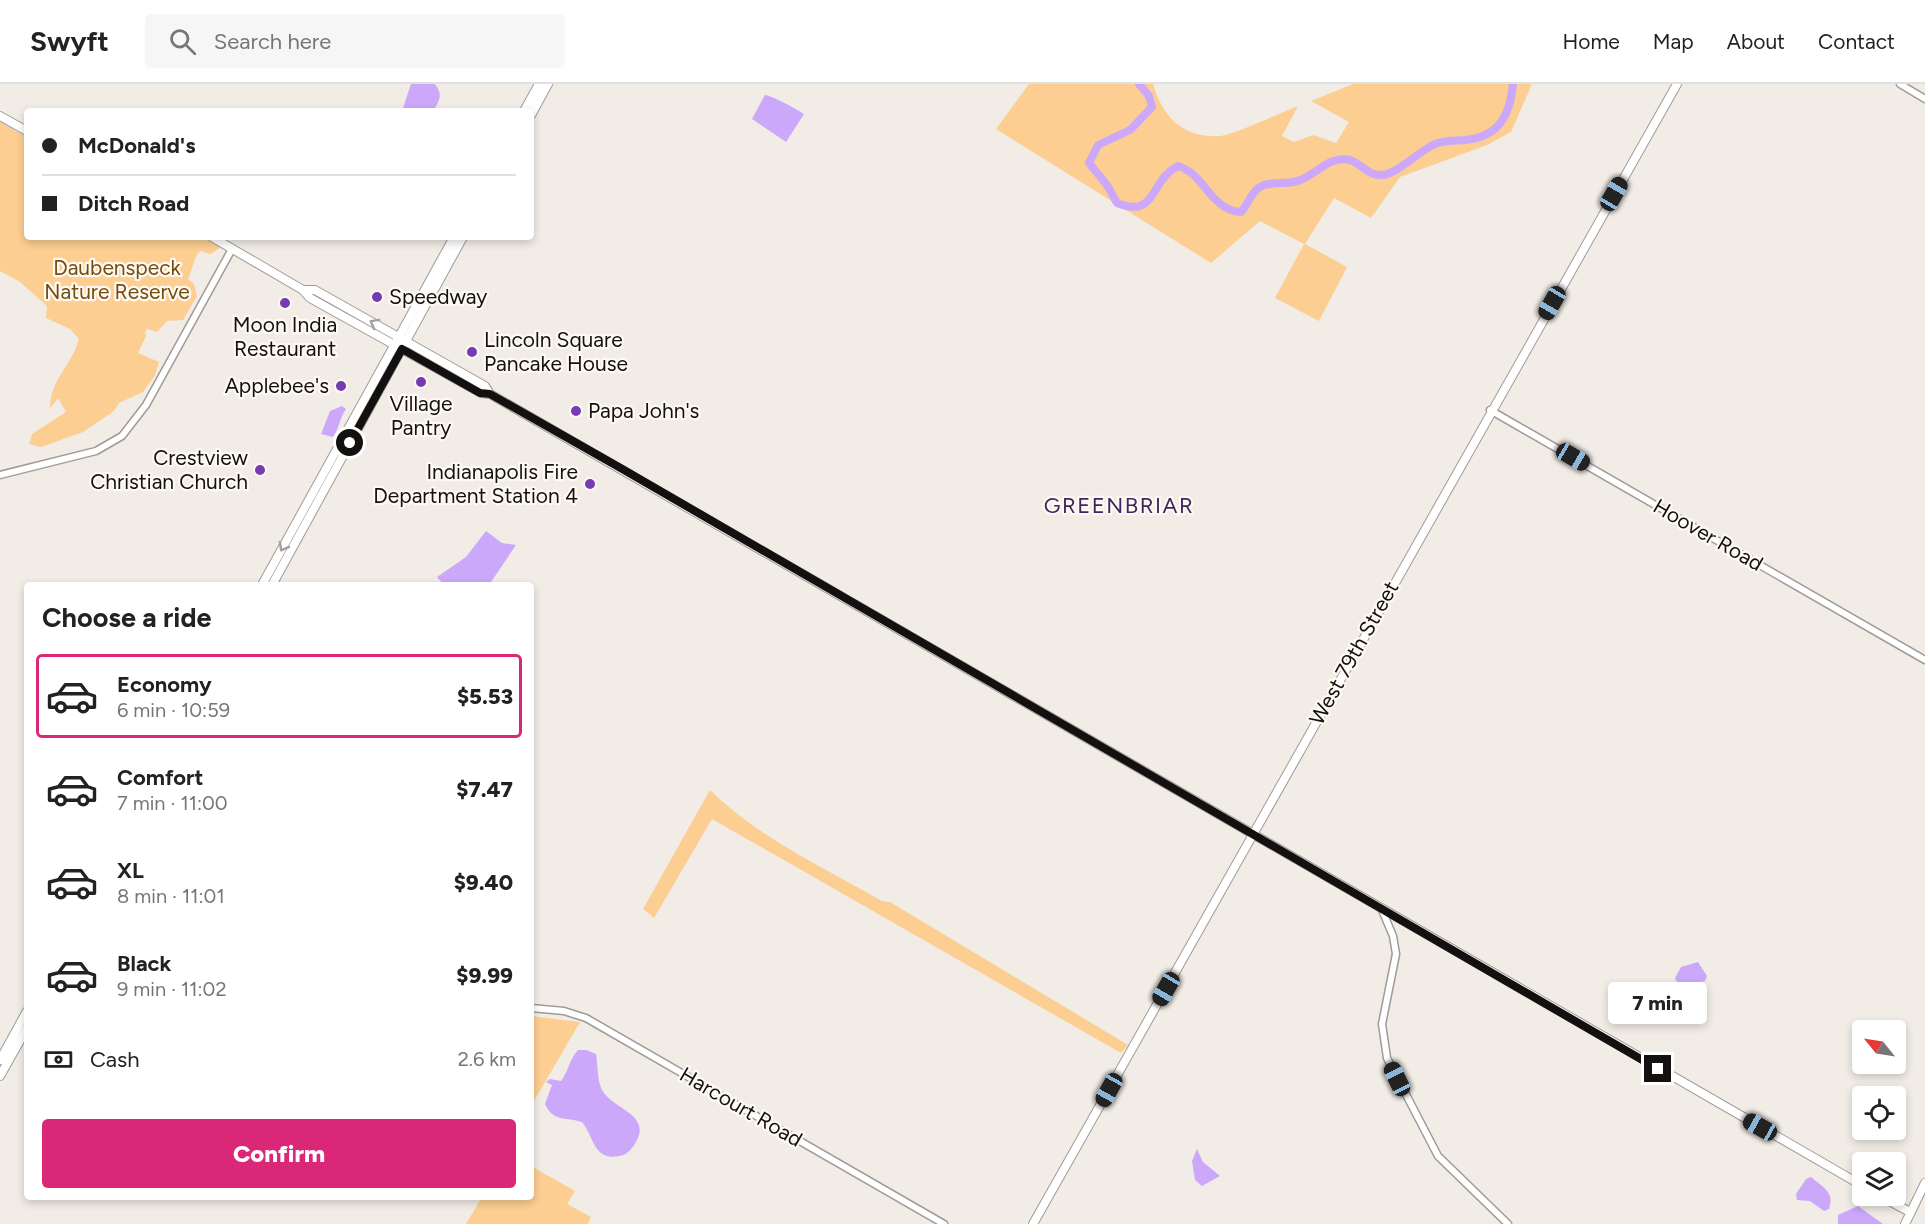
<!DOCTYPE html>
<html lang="en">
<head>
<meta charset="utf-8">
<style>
	:root { --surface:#fff; --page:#f6f6f6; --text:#222; --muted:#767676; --line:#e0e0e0; --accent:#db2777 }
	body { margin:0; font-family:Figtree,sans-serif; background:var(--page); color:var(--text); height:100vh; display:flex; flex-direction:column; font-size:22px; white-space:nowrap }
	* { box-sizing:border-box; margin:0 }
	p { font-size:20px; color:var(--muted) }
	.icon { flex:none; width:33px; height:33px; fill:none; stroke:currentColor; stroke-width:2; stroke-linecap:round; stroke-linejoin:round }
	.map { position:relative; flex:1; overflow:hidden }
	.drawer { position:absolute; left:24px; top:498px; width:510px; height:618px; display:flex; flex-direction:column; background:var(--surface); border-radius:6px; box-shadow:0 3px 9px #0003 }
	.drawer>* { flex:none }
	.banner { position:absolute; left:24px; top:24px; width:510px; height:132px; border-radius:6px; box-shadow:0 3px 9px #0003; display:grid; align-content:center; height:132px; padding:0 18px; background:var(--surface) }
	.needle { width:39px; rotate:300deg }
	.tools { position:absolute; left:1852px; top:936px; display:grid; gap:12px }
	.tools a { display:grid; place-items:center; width:54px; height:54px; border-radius:6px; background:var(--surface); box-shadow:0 3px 9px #0003; font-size:30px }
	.end { position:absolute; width:27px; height:27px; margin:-14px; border:8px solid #13110f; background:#fff; box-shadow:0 0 0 3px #fff }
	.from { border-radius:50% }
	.bubble { position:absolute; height:42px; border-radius:6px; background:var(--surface); box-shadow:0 3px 9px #0003; font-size:20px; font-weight:800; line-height:42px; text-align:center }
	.car { position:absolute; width:18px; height:36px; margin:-18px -9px; border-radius:8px; box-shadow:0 0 4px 2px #0007; background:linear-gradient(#222 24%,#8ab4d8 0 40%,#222 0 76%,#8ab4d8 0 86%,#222 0) }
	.banner b { display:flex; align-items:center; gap:21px; height:57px; font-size:22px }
	.banner b+b { border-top:2px solid var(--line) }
	.banner i { width:15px; height:15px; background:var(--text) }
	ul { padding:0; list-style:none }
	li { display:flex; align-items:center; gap:18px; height:84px; margin:0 12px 9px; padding:0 6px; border:3px solid transparent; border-radius:6px }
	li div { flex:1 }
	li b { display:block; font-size:22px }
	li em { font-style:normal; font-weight:800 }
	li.active { border-color:var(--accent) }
	li>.icon { width:54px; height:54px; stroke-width:1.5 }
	h2 { padding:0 18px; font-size:27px; line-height:72px }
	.pay { display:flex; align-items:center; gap:15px; height:66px; padding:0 18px; font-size:22px }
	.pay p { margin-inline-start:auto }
	.action { display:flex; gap:12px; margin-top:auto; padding:12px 18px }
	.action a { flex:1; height:69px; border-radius:6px; background:var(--accent); color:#fff; font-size:24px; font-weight:800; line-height:69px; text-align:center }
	header { display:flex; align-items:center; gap:36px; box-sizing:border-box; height:84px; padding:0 30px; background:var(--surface); border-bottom:2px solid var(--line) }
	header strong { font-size:28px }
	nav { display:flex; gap:33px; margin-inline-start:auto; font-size:21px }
	.search { width:420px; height:54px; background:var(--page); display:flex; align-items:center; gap:15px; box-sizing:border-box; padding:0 21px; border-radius:6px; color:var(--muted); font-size:22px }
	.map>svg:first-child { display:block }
	.green { fill:#fcce91 }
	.water { fill:#cca8fb }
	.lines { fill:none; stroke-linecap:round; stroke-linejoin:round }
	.river { stroke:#cca8fb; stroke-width:8 }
	.minor-casing { stroke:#9f9b95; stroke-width:9 }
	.major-casing { stroke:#9f9b95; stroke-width:10 }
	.minor { stroke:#fff; stroke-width:6 }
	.major { stroke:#fff; stroke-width:8 }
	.oneway { stroke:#a1a09f }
	.route { stroke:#13110f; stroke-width:8 }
	.poi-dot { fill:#763bb0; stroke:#fef9f3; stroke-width:2 }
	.labels { text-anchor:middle; stroke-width:4.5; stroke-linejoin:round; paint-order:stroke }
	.park-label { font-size:21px; fill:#744e0e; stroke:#fef9f3 }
	.poi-label { font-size:21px; fill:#13110f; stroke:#fef9f3; text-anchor:start }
	.street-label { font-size:21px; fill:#13110f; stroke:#fef9f3 }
	.neighbourhood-label { font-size:22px; letter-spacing:1.5px; fill:#41255e; stroke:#fef9f3 }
</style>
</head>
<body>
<header>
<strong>Swyft</strong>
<div class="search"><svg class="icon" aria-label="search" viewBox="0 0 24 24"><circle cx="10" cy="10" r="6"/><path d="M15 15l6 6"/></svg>Search here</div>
<nav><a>Home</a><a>Map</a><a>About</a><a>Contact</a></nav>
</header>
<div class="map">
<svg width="1925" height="1140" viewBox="0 0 1925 1140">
	<rect width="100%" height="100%" fill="#f1ece6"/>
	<path class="green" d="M1029,0H1153C1163,33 1182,54 1220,52C1234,51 1282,28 1298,22L1282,52L1294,58L1313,51L1336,59L1349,38L1311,17L1353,0H1532L1511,48L1487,61L1400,93L1371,134L1334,114L1305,160L1347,183L1319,237L1275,214L1304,160L1260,137L1211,179L996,45Z
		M0,38L27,53V153H206L222,162L211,170L200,167C193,175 193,185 188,195L194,200L197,212L183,236L167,237L157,248L147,245L145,248L146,252L138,269L159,278L155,291L143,308L119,319L114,327L83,348L41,363L29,360L32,350L66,328L58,314L50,324C50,296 72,281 79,255L70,245L46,234L47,222L20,198L0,187Z
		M710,706C759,754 823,783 882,817L890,818L1128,961L1121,969L712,735L654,834L643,825Z
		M531,932L580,938L531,1022Z
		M531,1082L575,1107L567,1120L591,1133L588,1140H466L482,1113H531Z"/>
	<path class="water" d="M411,0H435C443,11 440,16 433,27H402Z
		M765,11C771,11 798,26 804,30L786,58L752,35Z
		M342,322L346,325C340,333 339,345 333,353L321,350L330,327Z
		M486,447L502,459L516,461L489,501H444L437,493L466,473Z
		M1698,878L1707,892L1705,897L1686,903L1678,900L1675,894L1681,883Z
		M578,966H586L596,970C598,982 597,996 602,1006C612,1025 652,1030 636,1058C632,1065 627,1071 619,1072C593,1077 594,1052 582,1038C566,1033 553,1038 545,1020L552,1001L546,998L550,995L561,997C569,986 569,976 578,966Z
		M1197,1065L1203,1078L1220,1092L1202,1102L1195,1096L1192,1077Z
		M1811,1093C1823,1103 1835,1108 1829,1125L1824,1127L1810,1117L1797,1116L1796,1110L1806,1095Z
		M1858,1122L1883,1140H1838V1131Z"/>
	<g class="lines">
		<path class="river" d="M1139,0L1149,12L1152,23L1130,46L1098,61L1089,79L1107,101L1117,119C1157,135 1149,97 1178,82C1205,90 1210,126 1241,128C1248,121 1251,108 1260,103C1272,96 1287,102 1300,96C1317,90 1329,71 1350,76C1362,80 1368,92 1382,91C1397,90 1418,68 1433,61C1442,56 1455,57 1465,56C1499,53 1510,31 1513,0"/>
		<defs>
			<path id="minor" d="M1900,0L1925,15
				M1490,326L1925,576
				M0,391L96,367L122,352L146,321L232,165
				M1382,826L1393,852L1396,870L1382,940L1387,974L1438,1072L1508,1140
				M531,924L564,927L586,934L944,1140"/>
			<path id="major" d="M524,27L539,0
				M531,31L548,0
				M0,32L27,47
				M212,153L303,206L310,214L481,309L490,310C948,573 1403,841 1863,1102
				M303,206H315L485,302L490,310
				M262,501L454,153
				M272,501L463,153
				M0,976L27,927
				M0,992L27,944
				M1880,1112L1910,1128
				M1033,1140L1677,0
				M1905,1140L1925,1099"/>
		</defs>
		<use href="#minor" class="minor-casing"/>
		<use href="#major" class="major-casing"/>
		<use href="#minor" class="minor"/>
		<use href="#major" class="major"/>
	</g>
	<defs><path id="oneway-chevron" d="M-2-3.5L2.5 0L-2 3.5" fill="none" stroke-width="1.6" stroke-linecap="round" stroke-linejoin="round" transform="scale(1.5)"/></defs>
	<g class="oneway">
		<use href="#oneway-chevron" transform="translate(374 239) rotate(-151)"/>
		<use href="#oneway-chevron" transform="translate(283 463) rotate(119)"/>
	</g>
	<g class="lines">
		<path class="route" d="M350,359L402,265L480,309L490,310L624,386L1658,985"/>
	</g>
	<g class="poi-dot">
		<circle cx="377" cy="213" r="6"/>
		<circle cx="285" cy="219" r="6"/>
		<circle cx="472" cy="268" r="6"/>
		<circle cx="421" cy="298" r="6"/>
		<circle cx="341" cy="302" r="6"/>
		<circle cx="576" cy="327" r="6"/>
		<circle cx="260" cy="386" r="6"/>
		<circle cx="590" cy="400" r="6"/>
	</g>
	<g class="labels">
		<g class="park-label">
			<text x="117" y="191">Daubenspeck<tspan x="117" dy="24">Nature Reserve</tspan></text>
		</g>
		<g class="poi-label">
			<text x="389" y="220">Speedway</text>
			<text x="285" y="248" text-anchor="middle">Moon India<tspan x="285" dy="24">Restaurant</tspan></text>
			<text x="484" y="263">Lincoln Square<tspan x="484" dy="24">Pancake House</tspan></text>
			<text x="329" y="309" text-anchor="end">Applebee's</text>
			<text x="421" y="327" text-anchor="middle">Village<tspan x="421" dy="24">Pantry</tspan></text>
			<text x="588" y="334">Papa John's</text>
			<text x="248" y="381" text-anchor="end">Crestview<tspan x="248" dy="24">Christian Church</tspan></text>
			<text x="578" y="395" text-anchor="end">Indianapolis Fire<tspan x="578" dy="24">Department Station 4</tspan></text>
		</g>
		<g class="street-label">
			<text transform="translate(1708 451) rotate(30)" y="7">Hoover Road</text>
			<text transform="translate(1354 569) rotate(-61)" y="7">West 79th Street</text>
			<text transform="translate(741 1023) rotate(30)" y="7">Harcourt Road</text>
		</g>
		<g class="neighbourhood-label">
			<text x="1119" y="429">GREENBRIAR</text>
		</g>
	</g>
</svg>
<div class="tools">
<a><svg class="needle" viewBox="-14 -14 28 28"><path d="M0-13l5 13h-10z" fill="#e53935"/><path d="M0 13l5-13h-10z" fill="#767676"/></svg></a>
<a><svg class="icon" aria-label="locate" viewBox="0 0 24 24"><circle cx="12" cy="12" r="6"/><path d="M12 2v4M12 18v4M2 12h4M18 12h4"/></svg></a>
<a><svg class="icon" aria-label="layers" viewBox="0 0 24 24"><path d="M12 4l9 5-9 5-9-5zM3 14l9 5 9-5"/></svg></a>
</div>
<i class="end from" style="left:350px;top:359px"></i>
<i class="end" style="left:1658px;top:985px"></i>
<div class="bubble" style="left:1608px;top:898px;width:99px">7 min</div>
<i class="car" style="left:1614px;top:110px;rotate:30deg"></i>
<i class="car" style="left:1552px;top:219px;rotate:210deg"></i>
<i class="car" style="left:1573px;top:373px;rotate:120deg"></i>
<i class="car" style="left:1166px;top:905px;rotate:210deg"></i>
<i class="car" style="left:1397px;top:995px;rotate:334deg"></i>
<i class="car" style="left:1109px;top:1006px;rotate:209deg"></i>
<i class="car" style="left:1760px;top:1043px;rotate:299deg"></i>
<div class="banner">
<b><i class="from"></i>McDonald's</b>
<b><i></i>Ditch Road</b>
</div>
<section class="drawer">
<h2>Choose a ride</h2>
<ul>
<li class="active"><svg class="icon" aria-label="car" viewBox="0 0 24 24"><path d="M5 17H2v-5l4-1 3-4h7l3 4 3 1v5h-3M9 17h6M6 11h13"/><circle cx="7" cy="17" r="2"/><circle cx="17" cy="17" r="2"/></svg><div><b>Economy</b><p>6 min · 10:59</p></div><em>$5.53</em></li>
<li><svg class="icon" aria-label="car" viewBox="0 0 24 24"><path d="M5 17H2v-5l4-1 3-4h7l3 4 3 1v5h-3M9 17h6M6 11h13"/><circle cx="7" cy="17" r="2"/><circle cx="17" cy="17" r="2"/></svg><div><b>Comfort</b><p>7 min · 11:00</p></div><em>$7.47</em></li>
<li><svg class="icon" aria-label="car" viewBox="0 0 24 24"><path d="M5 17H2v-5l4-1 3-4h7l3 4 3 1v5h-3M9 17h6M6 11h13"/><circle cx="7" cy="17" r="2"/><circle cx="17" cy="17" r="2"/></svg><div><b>XL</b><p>8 min · 11:01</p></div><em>$9.40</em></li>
<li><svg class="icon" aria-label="car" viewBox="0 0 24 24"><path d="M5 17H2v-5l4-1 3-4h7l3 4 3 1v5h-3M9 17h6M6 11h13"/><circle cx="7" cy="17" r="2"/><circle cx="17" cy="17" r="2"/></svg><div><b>Black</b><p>9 min · 11:02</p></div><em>$9.99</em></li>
</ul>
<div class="pay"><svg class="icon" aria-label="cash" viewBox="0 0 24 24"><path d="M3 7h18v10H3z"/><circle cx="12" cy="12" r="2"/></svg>Cash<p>2.6 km</p></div>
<div class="action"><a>Confirm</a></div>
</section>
</div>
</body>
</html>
